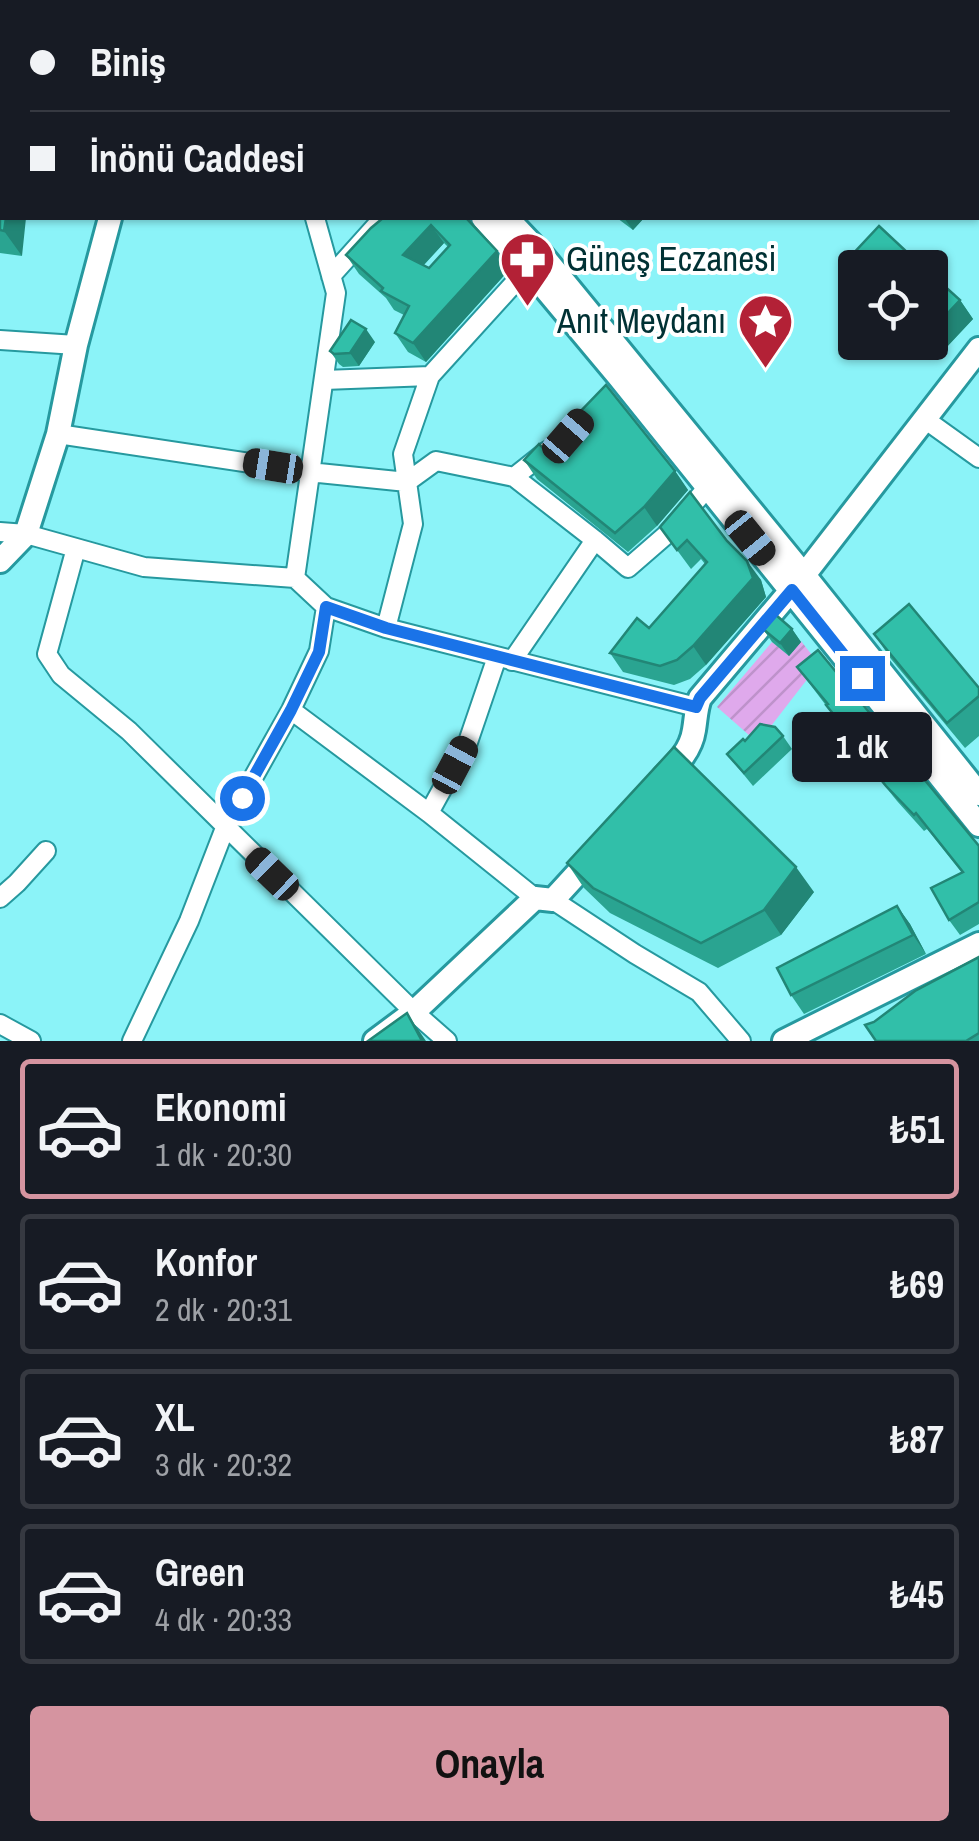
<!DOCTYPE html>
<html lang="tr">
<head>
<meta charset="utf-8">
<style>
	:root { --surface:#171b24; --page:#242831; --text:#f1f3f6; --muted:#9ea1a6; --line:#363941; --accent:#d594a0 }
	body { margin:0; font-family:"Archivo Narrow",sans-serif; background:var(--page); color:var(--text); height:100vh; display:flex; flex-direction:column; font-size:38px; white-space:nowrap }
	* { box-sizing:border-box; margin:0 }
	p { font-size:32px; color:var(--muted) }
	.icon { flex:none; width:55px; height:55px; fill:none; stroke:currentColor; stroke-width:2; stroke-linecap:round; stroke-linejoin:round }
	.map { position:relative; height:1041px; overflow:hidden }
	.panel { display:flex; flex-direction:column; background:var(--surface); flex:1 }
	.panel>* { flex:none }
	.hud { position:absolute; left:0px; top:0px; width:980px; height:220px; box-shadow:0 2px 8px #0004; display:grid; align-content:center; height:220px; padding:0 30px; background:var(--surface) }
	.buttons { position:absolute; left:838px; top:250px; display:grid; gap:20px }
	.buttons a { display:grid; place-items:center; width:110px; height:110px; border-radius:10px; background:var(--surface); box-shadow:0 2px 8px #0004; font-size:50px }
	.end { position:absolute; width:45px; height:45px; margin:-22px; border:12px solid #1a73e8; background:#fff; box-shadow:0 0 0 5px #fff }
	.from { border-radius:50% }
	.bubble { position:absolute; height:70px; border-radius:10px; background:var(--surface); box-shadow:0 2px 8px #0004; font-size:32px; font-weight:700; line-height:70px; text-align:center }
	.car { position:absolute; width:30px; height:60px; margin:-30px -15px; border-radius:12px; box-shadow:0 0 8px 2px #0007; background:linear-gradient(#222 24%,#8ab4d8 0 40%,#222 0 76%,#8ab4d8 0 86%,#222 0) }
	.hud b { display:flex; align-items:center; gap:35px; height:95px; font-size:38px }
	.hud b+b { border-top:2px solid var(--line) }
	.hud i { width:25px; height:25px; background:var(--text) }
	ul { padding:18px 0 0; list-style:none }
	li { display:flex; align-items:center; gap:30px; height:140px; margin:0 20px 15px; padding:0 10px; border:5px solid var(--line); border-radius:10px }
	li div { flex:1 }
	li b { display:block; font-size:38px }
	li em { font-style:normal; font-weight:700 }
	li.active { border-color:var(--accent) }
	li>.icon { width:90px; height:90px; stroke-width:1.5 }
	.action { display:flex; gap:20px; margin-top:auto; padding:20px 30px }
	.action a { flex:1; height:115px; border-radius:10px; background:var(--accent); color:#111; font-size:40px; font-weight:700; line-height:115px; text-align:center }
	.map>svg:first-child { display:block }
	.garden { fill:url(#garden-furrows) }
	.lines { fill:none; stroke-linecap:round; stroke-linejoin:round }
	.street-casing { stroke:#26999f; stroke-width:22 }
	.secondary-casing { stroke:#26999f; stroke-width:28 }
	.street { stroke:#fff; stroke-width:18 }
	.secondary { stroke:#fff; stroke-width:22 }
	.wall { fill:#2aa491; fill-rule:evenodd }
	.shaded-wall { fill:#228676 }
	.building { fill:#31bfa9; stroke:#228676; stroke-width:2.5; fill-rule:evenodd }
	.route { stroke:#1a73e8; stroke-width:12 }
	.labels { text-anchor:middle; stroke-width:8; stroke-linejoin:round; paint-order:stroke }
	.poi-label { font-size:35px; fill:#003134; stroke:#fff; text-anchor:start }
</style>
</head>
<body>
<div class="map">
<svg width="979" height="1041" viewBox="0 0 979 1041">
	<defs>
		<pattern id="garden-furrows" width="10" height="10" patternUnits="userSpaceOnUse" patternTransform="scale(2.5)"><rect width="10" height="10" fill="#dfa9ec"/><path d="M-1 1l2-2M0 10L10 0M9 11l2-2" fill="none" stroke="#be92cb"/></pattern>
	</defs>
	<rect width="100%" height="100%" fill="#8bf3f8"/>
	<path class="garden" d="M801,641L819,664L758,743L717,707L772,642L789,655Z"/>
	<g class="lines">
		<defs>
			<path id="street" d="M782,0L787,2
				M484,2L485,0
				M638,2L640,0
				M978,176L979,178
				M331,276L383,218
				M0,340L76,345
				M324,380L430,376
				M926,420L979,458
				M58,434L309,472L407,482L436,461L514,477L547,451
				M514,477L595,540
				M0,532L26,534L144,567L295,578L326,607L386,628L696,707
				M76,548L47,654L61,675L129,731L414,1012L447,1041
				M295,578L336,293L315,218
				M386,628L413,524L403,454L430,376L528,268
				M512,661L595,540L628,568L666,535L708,487
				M291,710L429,813L535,898
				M429,813L468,742L497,657
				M0,898L17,883L46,851
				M553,900L635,954L699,992L741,1041
				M0,1024L31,1041
				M132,1041L189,921L225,828L291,710L319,651L326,607"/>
			<path id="secondary" d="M217,0L221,2
				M257,0L262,2
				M169,2L170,0
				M483,218L528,268L619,377L979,825
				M507,218L542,255L804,575L979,794
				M0,561L26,534L58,434L76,345L110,218
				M664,777C678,763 691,750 694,730C696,718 696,708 700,698L804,575L979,349
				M375,1041L414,1012L535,898L553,900L596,853
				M784,1041L979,944"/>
		</defs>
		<use href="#street" class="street-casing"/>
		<use href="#secondary" class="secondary-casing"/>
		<use href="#street" class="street"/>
		<use href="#secondary" class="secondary"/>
	</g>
	<path class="wall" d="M0,0H155L154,2H2V30L0,29Z
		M282,0H444L443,2H286Z
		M0,38L2,39V87H0Z
		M0,169L22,256L0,253Z
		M383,218H468L509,270L426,362L408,352L395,333L404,315L394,310L386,298L359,274L346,255ZM444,243L448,247L429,268L424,265Z
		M617,218H644L633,230Z
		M930,273L960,300L973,319L943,351L930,339Z
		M375,342L359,366L343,367L339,364L330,351Z
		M544,449L675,471L688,490L657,526L628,552L537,479L524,460Z
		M660,527L727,541L761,580L766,597L706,665L690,679L674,685L623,672L610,653L649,628L705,564L701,559L691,569Z
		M763,629H792L801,642L789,656L772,642Z
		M874,634L979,688V736L965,748L891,659Z
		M797,667L944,806L979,846V924L960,935L949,920L962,873L927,829L924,831L897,801L855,749L844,734L846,732Z
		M783,736L792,749L753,786L727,754L745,741Z
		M567,863L814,892L781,935L718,968L610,913L584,888Z
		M897,906L910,924L926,954L804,1014L791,995Z
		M979,957V1041H876L874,1022Z"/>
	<path class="shaded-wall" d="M134,0H155L154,2H134Z
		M6,218H26L22,256L4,231Z
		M624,218H644L633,230Z
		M431,225L444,243L416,273L403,255Z
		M497,251L509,270L426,362L413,343Z
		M960,300L973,319L943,351L930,332Z
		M366,329L375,342L359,366L350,353Z
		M675,471L688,490L657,526L644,507Z
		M747,561L761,580L766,597L706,665L693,646Z
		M792,629L801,642L789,656L780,643Z
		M796,867L814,892L781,935L764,910Z
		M897,906L910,924L926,954L913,935Z
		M407,1013L426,1041H422Z"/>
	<path class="building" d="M0,0H134V2H2V7H0Z
		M298,0H361L348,2H302Z
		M0,38L2,39V66H0Z
		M0,169H2V218H6L4,231L0,230Z
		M383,218H466L497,251L413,343L395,333L409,306L381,291L383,288L346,255L371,228ZM431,225L450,245L429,268L403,255Z
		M879,226L924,268H859L849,258Z
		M930,273L960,300L930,332Z
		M351,320L366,329L350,353L334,354L330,351Z
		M606,385L675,471L644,507L615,533L524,460L539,444L544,449Z
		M690,492L727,541L747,561L753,578L693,646L677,660L660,666L610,653L637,618L649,628L707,562L687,540L677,550L660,527Z
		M909,604L979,688V696L947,723L874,634Z
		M776,615L792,629L780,643L763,629Z
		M818,650L979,846V902L949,920L931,888L963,872L916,813L914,815L886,786L844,734L847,731L826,705L828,704L797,667Z
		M760,724L775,727L783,736L744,773L727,754L743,739L745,741Z
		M674,747L796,867L764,910L701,943L593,888L567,863Z
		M897,906L913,935L791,995L777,968Z
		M979,957V1033L966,1041H876L865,1025L874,1022L915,991Z
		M407,1013L422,1041H368Z"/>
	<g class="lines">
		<path class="route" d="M242,798L291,710L319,652L326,607L386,628L696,707L700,698L792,590L862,678"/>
	</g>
	<defs>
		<symbol id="pharmacy-pin" viewBox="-11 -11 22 30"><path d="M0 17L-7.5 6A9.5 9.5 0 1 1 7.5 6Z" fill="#b32136" stroke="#fff"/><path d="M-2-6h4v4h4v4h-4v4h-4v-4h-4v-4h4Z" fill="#fff"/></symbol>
		<symbol id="sight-pin" viewBox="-11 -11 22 30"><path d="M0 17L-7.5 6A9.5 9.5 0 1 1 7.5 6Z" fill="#b32136" stroke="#fff"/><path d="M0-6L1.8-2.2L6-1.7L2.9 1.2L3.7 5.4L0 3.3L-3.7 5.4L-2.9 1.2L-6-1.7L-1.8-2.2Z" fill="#fff"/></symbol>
	</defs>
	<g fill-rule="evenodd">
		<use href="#pharmacy-pin" x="496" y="228" width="63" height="86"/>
		<use href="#sight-pin" x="734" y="290" width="63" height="86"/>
	</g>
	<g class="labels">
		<g class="poi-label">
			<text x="566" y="271">Güneş Eczanesi</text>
			<text x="726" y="333" text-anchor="end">Anıt Meydanı</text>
		</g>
	</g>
</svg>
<div class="buttons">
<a><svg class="icon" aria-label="locate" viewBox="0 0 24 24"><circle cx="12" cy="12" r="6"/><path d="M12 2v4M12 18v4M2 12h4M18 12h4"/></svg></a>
</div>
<i class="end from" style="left:242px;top:798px"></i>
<i class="end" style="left:862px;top:678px"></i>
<div class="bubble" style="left:792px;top:712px;width:140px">1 dk</div>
<i class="car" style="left:568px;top:436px;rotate:41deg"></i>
<i class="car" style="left:273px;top:466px;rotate:279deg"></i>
<i class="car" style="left:750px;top:538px;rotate:141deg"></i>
<i class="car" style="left:455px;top:765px;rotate:28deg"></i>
<i class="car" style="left:272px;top:874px;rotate:314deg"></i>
<div class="hud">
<b><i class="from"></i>Biniş</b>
<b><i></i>İnönü Caddesi</b>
</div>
</div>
<section class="panel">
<ul>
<li class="active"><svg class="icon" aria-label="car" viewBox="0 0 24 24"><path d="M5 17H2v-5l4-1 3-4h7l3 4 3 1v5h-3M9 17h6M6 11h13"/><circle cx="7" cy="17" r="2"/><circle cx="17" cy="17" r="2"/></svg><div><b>Ekonomi</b><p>1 dk · 20:30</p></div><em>₺51</em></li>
<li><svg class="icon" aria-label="car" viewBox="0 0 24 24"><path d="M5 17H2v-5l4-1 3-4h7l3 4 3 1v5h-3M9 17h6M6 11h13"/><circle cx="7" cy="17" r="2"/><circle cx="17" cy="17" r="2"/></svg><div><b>Konfor</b><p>2 dk · 20:31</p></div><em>₺69</em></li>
<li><svg class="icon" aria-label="car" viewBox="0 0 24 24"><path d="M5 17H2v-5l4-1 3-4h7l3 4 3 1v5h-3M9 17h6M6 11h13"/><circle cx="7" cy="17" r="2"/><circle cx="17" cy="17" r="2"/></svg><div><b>XL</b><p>3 dk · 20:32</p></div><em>₺87</em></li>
<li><svg class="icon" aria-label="car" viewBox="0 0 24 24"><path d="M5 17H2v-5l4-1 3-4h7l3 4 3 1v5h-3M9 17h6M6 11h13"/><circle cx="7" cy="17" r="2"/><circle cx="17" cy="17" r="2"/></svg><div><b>Green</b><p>4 dk · 20:33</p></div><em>₺45</em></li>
</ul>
<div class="action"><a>Onayla</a></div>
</section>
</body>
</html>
